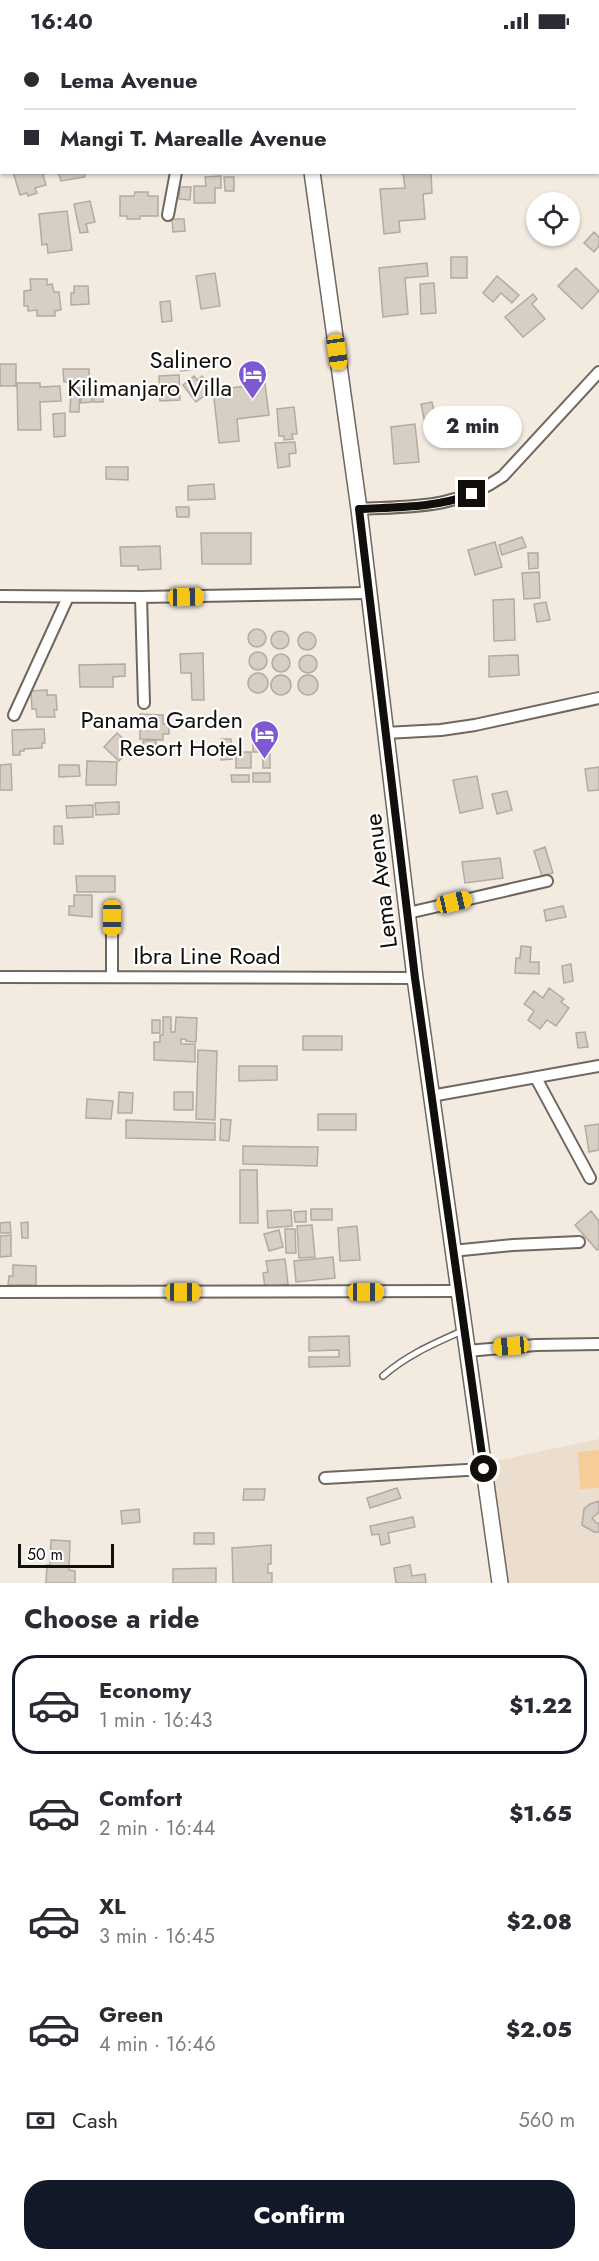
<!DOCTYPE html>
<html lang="en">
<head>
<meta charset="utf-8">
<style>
	:root { --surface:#fff; --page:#f2f2f3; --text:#2b2b33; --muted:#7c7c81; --line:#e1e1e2; --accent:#111827 }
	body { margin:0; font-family:Jost,sans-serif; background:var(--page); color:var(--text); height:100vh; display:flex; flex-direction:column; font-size:22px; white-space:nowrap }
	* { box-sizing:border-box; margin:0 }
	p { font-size:20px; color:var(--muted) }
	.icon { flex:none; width:33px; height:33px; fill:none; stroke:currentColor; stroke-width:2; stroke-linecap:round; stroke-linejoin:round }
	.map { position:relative; height:1541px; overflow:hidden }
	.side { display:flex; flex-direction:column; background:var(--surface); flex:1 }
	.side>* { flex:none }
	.hud { position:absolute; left:0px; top:0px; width:600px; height:132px; box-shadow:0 2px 4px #0004; display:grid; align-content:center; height:132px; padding:0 24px; background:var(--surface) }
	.buttons { position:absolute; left:526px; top:150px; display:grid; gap:12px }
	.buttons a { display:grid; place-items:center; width:54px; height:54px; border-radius:50%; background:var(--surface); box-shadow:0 2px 4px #0004; font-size:30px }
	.scale { position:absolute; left:18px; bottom:15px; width:96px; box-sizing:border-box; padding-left:6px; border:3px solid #110e0b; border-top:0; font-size:16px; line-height:21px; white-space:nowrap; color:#110e0b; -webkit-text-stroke:4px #fff; paint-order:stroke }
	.end { position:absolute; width:27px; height:27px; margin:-14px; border:8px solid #110e0b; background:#fff; box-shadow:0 0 0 3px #fff }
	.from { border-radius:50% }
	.bubble { position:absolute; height:42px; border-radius:21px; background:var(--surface); box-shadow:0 2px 4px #0004; font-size:20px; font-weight:800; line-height:42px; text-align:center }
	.car { position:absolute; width:18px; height:36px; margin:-18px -9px; border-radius:8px; box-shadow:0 0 4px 2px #0007; background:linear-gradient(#f5c518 24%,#345 0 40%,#f5c518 0 76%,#345 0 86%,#f5c518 0) }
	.hud b { display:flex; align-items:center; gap:21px; height:57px; font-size:22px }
	.hud b+b { border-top:2px solid var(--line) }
	.hud i { width:15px; height:15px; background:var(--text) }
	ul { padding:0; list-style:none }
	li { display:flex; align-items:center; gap:18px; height:99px; margin:0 12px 9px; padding:0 12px; border:3px solid transparent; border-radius:24px }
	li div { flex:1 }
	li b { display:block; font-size:22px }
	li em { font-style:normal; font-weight:800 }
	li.selected { border-color:var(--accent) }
	li>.icon { width:54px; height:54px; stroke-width:1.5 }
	h2 { padding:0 24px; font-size:27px; line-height:72px }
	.pay { display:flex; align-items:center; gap:15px; height:66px; padding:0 24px; font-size:22px }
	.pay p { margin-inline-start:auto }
	.primary-button { display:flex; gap:12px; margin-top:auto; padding:12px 24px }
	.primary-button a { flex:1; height:69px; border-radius:24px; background:var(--accent); color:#fff; font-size:24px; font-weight:800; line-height:69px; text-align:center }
	.status { display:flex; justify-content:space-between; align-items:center; height:42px; padding:0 30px; background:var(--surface); direction:ltr }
	.status svg { height:16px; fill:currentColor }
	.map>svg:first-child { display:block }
	.built { fill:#ecdece }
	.green { fill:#f6cc99 }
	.building { fill:#d7cec4; stroke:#b3aaa1; stroke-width:1.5 }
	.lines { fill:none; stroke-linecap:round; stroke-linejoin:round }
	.lane-casing { stroke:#6f675e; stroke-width:8 }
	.street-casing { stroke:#6f675e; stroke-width:14 }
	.secondary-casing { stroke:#6f675e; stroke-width:18 }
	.lane { stroke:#fff; stroke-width:5 }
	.street { stroke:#fff; stroke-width:10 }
	.secondary { stroke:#fff; stroke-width:15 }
	.route { stroke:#110e0b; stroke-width:8 }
	.labels { text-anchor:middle; stroke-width:4.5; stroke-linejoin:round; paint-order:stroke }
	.poi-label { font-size:24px; fill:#110e0b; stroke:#fff; text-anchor:end }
	.street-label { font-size:24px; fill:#110e0b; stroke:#fff }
</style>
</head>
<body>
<div class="status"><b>16:40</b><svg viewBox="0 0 49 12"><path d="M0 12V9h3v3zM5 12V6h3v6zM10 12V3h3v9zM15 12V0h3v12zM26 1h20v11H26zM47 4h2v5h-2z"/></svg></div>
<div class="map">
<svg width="599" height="1541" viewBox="0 0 599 1541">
	<rect width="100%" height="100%" fill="#f4ebe0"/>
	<path class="built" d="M599,1397V1541H507L490,1420Z"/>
	<path class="green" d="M599,1408V1446L580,1447L578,1410Z"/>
	<path class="building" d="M13,130H47L43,133L46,143L35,146L37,151L28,154L27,151L20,153Z
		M58,130H84L85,135L61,139Z
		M431,130L432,151L423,152L425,177L399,179L400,190L384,192L380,147L405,146L403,131Z
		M221,134V146H215V161H194V144H206L205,135Z
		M224,135H234V149H225Z
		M180,145H191L190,158L179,157Z
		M135,150H148V154H158V174H140V177H127V174H120V154H134Z
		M90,159L95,180L86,182L88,190L80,191L74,162Z
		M67,169L72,208L48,211L47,202L42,203L39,172Z
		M172,177H184L185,189L173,190Z
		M594,190L599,195V204L594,210L584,201Z
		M451,215H467V236H451Z
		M427,221L428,234L405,236L408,272L383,275L379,226Z
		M576,226L599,249L582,267L558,244Z
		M215,231L220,264L201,267L196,234Z
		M497,234L519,253L512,261L501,251L493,260L483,251Z
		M30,237H47V243L52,242L54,250H59L61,268L55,269V274H37V268L28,269V264H24V249L31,248Z
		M434,241L436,271L421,272L420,242Z
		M74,244H88L89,262L71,263V251H74Z
		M533,252L537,257L532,262L545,277L523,295L505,275Z
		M170,259L172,279L162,280L160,260Z
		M180,317H189L190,328L181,329Z
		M0,322H16V344H0Z
		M63,327H89V339L64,340Z
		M179,333L180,358L160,359L159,334Z
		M194,334L197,338L202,334L209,342L204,346L208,351L196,360L183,343Z
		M17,341H40V345L60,344L61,359L40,360L41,388H18Z
		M265,342L269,373L237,377L239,399L219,401L213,348Z
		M71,345L80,346L79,370H70Z
		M92,346V360L81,361V347Z
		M94,348H103V360H94Z
		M432,360L435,375L424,377L421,362Z
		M294,365L297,392H292L293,397L284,398V394H279L277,367Z
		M65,371V394L54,395L53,372Z
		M415,382L419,420L394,422L391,385Z
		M295,400L296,411L289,412L290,424L278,426L275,401Z
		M106,425H128V438L106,437Z
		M214,442L215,457L188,458V444Z
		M176,465H189V475H177Z
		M201,491H251V522H202Z
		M522,495L526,505L502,513L499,503Z
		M495,500L502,525L475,533L468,508Z
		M160,504L161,527L138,528V524H121L120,505Z
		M528,511H538V526L529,527Z
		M539,530L540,556L524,557L522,531Z
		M514,557L515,598L494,599L493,558Z
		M546,560L550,578L537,580L534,562Z
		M248 596a9 9 0 1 1 18 0a9 9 0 1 1-18 0Z
		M271 598a9 9 0 1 1 18 0a9 9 0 1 1-18 0Z
		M298 599a9 9 0 1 1 18 0a9 9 0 1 1-18 0Z
		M249 619a9 9 0 1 1 18 0a9 9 0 1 1-18 0Z
		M203,611L204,658H192L191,631H181L180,612Z
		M272 621a9 9 0 1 1 18 0a9 9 0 1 1-18 0Z
		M518,613L519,633L489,635V614Z
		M299 622a9 9 0 1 1 18 0a9 9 0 1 1-18 0Z
		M125,622V634L113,635V645H80L79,623Z
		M248 641a10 10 0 1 1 20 0a10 10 0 1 1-20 0Z
		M298 643a10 10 0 1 1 20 0a10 10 0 1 1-20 0Z
		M271 643a10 10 0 1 1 20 0a10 10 0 1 1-20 0Z
		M47,648V653H56L57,668H54L55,675H37L36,667H32L31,649Z
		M140,672L163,673V682H169V692H163V698L140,697Z
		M44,687L45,701H42V706L24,707V709H20V713H13L12,688Z
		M117,691L132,705L119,719L104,705Z
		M221,697H231L232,717L221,718Z
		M156,698V713H144L143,699Z
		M253,700L269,701V710H253Z
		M236,710H251V726H236Z
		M263,712H270V726H263Z
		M87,719L117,720L116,743H86Z
		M11,722L12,748H0V723Z
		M59,723H79L80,734L59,735Z
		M599,725V748L588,749L585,727Z
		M253,731H270V740H253Z
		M231,733H249V740H232Z
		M477,734L483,766L460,771L453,738Z
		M507,749L512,768L497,772L492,752Z
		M119,760V772L96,773L95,761Z
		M93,763V775L67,776L66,764Z
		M54,784H62L63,802H54Z
		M545,805L553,831L542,834L534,809Z
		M500,816L503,836L465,841L462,820Z
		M76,834H115V850H77Z
		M74,853H92V875L69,873V864H74Z
		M563,864L566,875L546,879L544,868Z
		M521,904L531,905L530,920H539V932L515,931L516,916H520Z
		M571,922L573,939L564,941L562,924Z
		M549,946L564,957L561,960L569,966L556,984L547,978L540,987L528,978L534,969L524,962L534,949L543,956Z
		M163,975H171V990H175L176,975L197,976L196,1000L186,999V997H181V1002H195V1020L154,1018V1000H160V993H163Z
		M152,978H160V991H152Z
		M585,990L588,1005L578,1006L576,991Z
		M303,994H342V1008H303Z
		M198,1008L217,1009L215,1078L196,1077Z
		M239,1024H277V1038L239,1039Z
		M119,1050L133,1051L132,1071H118Z
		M174,1050H193V1068H174Z
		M87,1057L113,1059L111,1077L86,1076Z
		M318,1072H356V1088H318Z
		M221,1077L231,1078L229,1099L220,1098Z
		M126,1078L215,1081V1098L126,1096Z
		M599,1082V1108L589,1110L585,1084Z
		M243,1104L318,1105L317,1124L243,1122Z
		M240,1128H257L258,1181H240Z
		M311,1167H332V1178H311Z
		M291,1168L292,1184L268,1186L267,1169Z
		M306,1169V1180H295L294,1170Z
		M591,1169L599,1179V1207L597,1208L575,1183Z
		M10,1180L11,1191H0V1181Z
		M28,1180V1196H22L21,1181Z
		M312,1183L315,1215L299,1216L297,1184Z
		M357,1184L360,1218L340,1219L338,1186Z
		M285,1187H295L296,1211H286Z
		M279,1188L283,1205L269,1209L264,1192Z
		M11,1193V1214L0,1215V1194Z
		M333,1215L335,1236L296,1240L294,1219Z
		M285,1217L288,1242L265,1246L263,1231L268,1230L266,1219Z
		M13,1223L36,1224V1243H8L9,1234H13Z
		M349,1294L350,1324L309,1325V1315H339V1308L309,1309V1295Z
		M397,1446L401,1456L370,1466L367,1456Z
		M244,1447H265L264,1458H243Z
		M599,1459V1470L592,1476L596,1481H599V1490H594L582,1483L584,1467L590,1462Z
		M139,1467L140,1480L122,1482L121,1469Z
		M413,1475L415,1485L388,1491L390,1501L381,1503L379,1492L372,1493L370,1484Z
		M194,1491H214V1502H194Z
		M51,1498L70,1499L69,1528L75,1529V1541H46L47,1523H50Z
		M271,1503V1522H268V1531H272V1541H233L232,1506Z
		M410,1523L412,1534L425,1532L426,1541H396L394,1526Z
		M216,1526V1541H173V1527Z"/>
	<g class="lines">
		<defs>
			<path id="lane" d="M383,1334C407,1313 433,1302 462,1289"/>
			<path id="street" d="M547,2L549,0
				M168,173L176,130
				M359,467C414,464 456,467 503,434L599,330
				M0,554L141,555L367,551
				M141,555L144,661
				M14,673L68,555
				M385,691L441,688L475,683L599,656
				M408,871L547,839
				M0,935L415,936
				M112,935V876
				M536,1036L590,1136
				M431,1054L599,1024
				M452,1209L513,1203L579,1200
				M0,1250L457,1249
				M467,1309L536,1303L599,1302
				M325,1436L484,1427"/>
			<path id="secondary" d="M298,0V2
				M312,130L359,467L415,936L500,1541"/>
		</defs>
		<use href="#lane" class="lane-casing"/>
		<use href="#street" class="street-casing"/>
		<use href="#secondary" class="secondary-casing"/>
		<use href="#lane" class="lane"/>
		<use href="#street" class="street"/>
		<use href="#secondary" class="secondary"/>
	</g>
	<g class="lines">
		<path class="route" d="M472,452C436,466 397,465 359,467L415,936L484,1427"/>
	</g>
	<defs>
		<symbol id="hotel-pin" viewBox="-11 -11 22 30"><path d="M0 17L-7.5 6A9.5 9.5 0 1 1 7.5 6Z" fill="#7e59d2" stroke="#fff"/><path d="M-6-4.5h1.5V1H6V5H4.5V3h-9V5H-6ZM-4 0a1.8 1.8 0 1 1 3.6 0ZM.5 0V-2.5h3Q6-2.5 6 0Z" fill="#fff"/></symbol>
	</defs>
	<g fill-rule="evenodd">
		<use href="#hotel-pin" x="236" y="316" width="33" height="45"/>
		<use href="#hotel-pin" x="248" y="676" width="33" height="45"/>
	</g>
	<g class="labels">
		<g class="poi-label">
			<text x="232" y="326">Salinero<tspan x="232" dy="28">Kilimanjaro Villa</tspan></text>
			<text x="243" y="686">Panama Garden<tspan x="243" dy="28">Resort Hotel</tspan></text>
		</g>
		<g class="street-label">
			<text transform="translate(381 839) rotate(-97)" y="8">Lema Avenue</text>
			<text x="207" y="922">Ibra Line Road</text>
		</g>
	</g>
</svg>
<div class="buttons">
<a><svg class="icon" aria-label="locate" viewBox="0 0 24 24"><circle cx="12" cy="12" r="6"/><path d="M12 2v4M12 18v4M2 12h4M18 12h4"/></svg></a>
</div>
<div class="scale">50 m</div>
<i class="end from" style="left:484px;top:1427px"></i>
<i class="end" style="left:472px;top:452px"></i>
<div class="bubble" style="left:423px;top:364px;width:99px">2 min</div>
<i class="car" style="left:337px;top:310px;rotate:172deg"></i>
<i class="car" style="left:186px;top:555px;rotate:89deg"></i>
<i class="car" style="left:454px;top:860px;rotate:77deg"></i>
<i class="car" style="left:112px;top:876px;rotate:180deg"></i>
<i class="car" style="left:183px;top:1250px;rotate:90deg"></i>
<i class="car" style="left:366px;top:1250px;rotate:90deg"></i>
<i class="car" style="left:511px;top:1304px;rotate:265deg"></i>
<div class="hud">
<b><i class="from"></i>Lema Avenue</b>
<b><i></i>Mangi T. Marealle Avenue</b>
</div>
</div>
<section class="side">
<h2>Choose a ride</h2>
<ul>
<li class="selected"><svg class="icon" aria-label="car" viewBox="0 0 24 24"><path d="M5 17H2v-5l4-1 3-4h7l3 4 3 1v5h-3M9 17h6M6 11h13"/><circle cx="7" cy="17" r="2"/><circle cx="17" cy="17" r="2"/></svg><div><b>Economy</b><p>1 min · 16:43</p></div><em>$1.22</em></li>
<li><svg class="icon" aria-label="car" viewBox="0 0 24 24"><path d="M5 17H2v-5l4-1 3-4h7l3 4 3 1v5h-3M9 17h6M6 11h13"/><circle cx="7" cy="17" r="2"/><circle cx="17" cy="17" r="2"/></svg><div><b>Comfort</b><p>2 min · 16:44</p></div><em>$1.65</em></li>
<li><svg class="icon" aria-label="car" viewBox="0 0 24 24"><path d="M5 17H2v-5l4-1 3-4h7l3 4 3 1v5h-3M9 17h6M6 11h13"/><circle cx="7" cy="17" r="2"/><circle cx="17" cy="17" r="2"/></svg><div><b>XL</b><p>3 min · 16:45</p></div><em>$2.08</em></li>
<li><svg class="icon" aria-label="car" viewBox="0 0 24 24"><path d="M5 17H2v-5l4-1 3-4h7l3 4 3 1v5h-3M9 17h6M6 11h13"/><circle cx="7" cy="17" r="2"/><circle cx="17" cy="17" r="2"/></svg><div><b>Green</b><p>4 min · 16:46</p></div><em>$2.05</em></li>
</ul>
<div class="pay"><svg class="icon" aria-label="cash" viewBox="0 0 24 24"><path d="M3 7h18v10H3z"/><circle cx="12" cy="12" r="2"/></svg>Cash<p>560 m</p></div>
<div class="primary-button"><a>Confirm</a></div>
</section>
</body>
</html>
